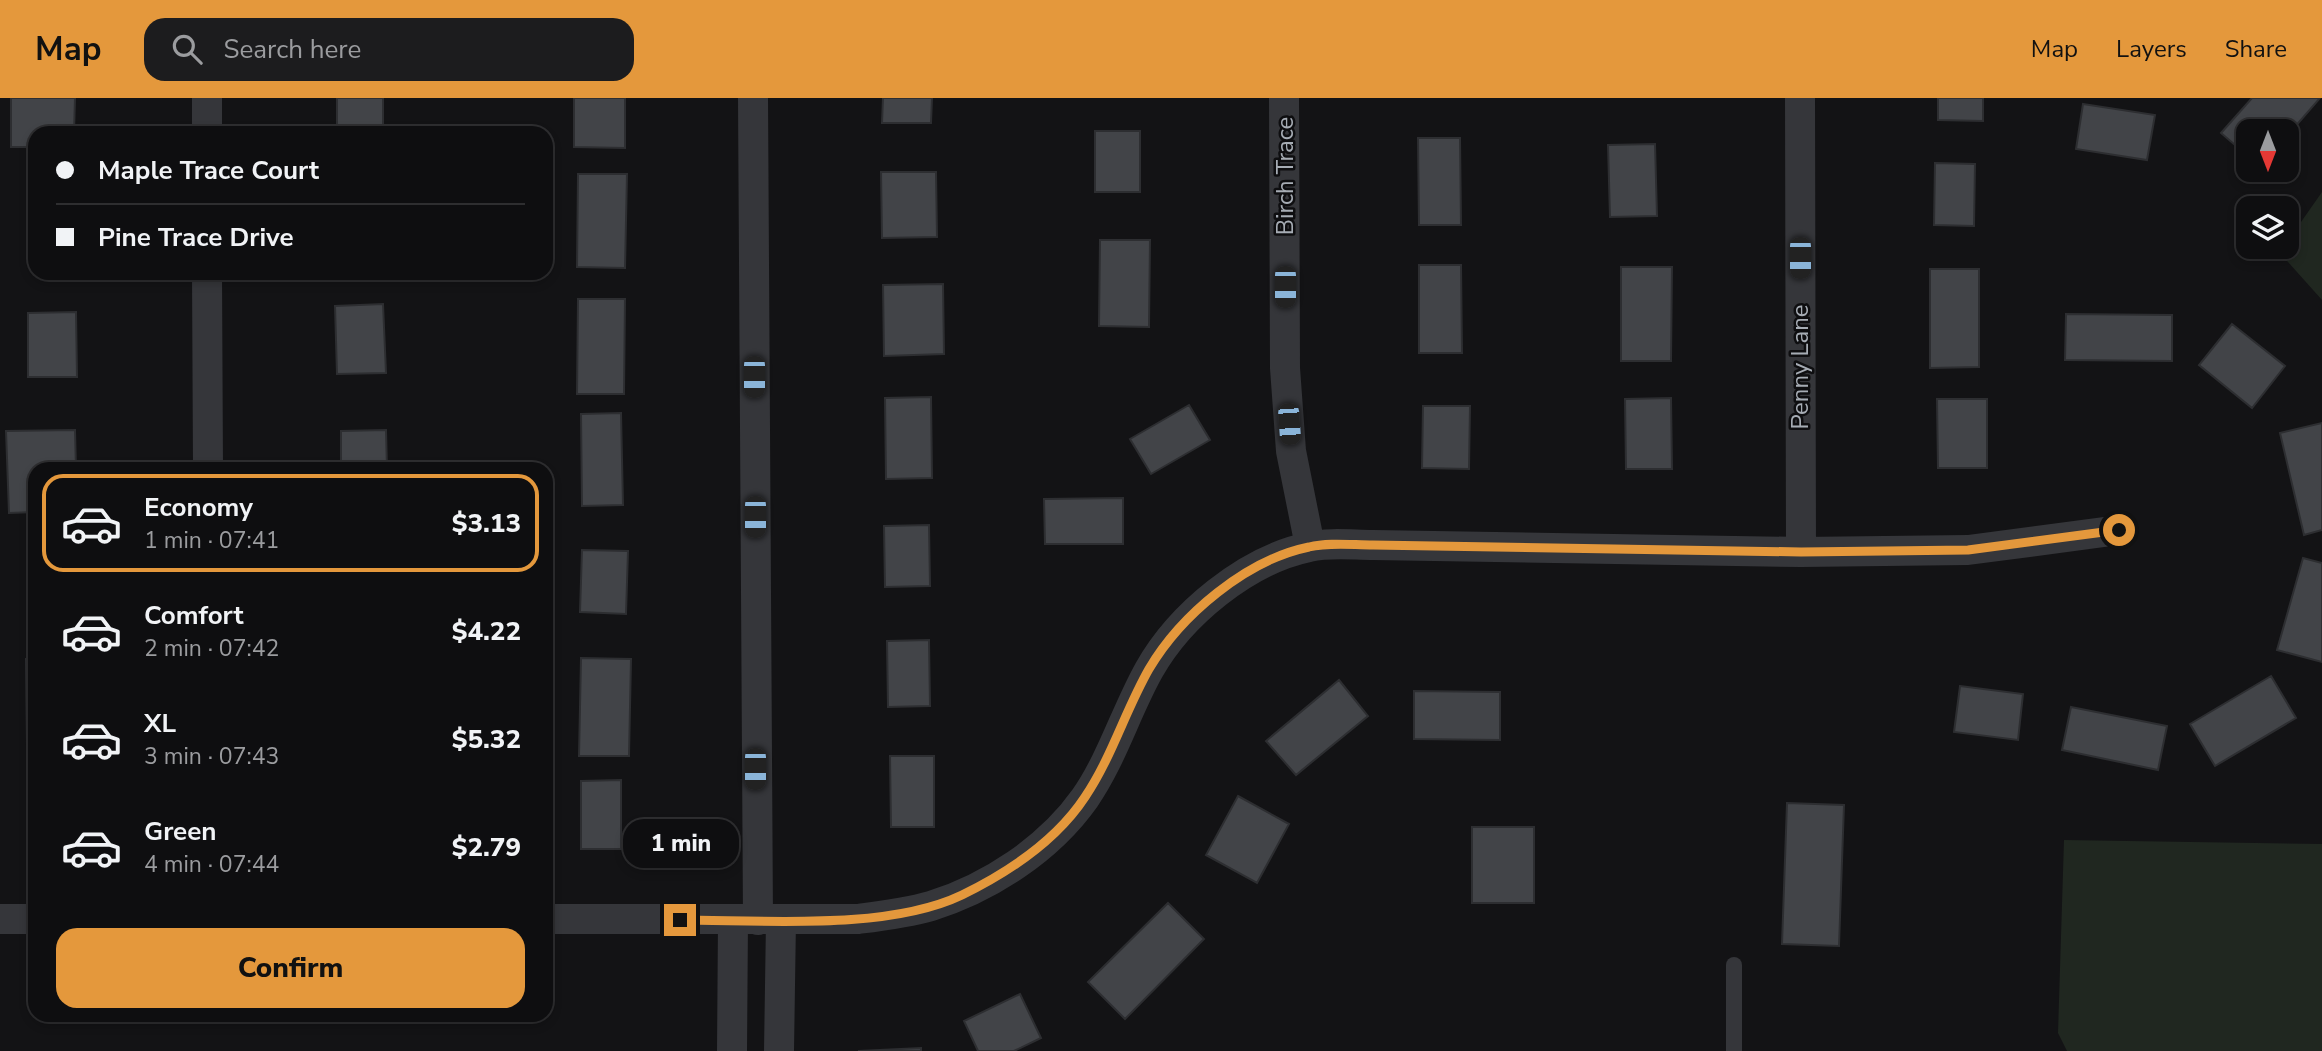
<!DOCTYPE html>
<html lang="en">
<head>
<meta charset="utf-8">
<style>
	:root { --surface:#0e0e10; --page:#1c1c1e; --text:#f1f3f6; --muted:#9b9c9f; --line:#2e2e30; --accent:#e4983c }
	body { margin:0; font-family:"Nunito Sans",sans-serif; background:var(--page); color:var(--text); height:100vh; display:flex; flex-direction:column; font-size:26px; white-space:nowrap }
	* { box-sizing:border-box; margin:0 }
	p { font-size:23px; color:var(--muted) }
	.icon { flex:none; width:38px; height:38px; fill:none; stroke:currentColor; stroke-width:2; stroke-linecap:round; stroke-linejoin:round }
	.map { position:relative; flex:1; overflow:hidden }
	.side { position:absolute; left:28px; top:364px; width:525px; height:560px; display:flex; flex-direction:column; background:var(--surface); border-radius:21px; box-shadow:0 4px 10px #0003,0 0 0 2px var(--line) }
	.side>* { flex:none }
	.guide { position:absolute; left:28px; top:28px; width:525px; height:154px; border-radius:21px; box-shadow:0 4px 10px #0003,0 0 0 2px var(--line); display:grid; align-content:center; height:154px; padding:0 28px; background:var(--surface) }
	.needle { width:46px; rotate:180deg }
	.fabs { position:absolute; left:2236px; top:21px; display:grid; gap:14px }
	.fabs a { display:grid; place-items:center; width:63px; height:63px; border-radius:14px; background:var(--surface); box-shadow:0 4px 10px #0003,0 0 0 2px var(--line); font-size:35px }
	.end { position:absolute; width:32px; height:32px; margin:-16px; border:9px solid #e4983c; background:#111; box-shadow:0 0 0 4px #111 }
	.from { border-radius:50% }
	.bubble { position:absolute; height:49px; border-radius:21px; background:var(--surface); box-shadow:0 4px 10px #0003,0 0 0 2px var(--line); font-size:23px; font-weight:800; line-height:49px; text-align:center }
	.car { position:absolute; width:21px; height:42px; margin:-21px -10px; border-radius:9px; box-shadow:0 0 5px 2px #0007; background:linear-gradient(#222 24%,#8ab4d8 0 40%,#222 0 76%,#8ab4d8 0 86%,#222 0) }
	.guide b { display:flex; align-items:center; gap:24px; height:66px; font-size:26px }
	.guide b+b { border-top:2px solid var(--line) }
	.guide i { width:18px; height:18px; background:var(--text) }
	ul { padding:12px 0 0; list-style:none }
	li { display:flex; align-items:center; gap:21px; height:98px; margin:0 14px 10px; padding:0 14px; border:4px solid transparent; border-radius:21px }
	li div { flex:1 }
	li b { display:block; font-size:26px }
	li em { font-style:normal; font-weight:800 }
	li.current { border-color:var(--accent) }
	li>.icon { width:63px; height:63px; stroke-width:1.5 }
	.cta { display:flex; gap:14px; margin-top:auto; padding:14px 28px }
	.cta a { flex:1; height:80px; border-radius:21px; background:var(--accent); color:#111; font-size:28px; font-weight:800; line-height:80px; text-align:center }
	header { display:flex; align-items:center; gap:42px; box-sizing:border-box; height:98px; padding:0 35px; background:var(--accent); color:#111 }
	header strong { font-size:33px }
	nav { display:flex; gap:38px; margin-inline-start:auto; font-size:24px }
	.search { width:490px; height:63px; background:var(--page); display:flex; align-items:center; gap:18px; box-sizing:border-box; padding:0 24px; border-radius:21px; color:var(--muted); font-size:26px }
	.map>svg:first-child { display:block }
	.green { fill:#202720 }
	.building { fill:#424448; stroke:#2d2e31; stroke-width:2 }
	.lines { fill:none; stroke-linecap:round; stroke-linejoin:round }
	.lane { stroke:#35363a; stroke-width:16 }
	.street { stroke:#35363a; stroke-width:30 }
	.route { stroke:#e4983c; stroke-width:9 }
	.labels { text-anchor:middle; stroke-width:5; stroke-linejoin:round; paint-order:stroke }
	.street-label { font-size:24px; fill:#a6acb4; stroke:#0e0e10 }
</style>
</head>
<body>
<header>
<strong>Map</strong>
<div class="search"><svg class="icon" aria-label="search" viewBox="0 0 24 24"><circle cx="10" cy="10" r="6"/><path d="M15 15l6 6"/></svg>Search here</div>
<nav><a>Map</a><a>Layers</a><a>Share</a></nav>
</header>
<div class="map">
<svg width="2322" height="953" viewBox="0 0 2322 953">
	<rect width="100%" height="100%" fill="#131315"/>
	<path class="green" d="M2322,94V202L2280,155L2284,149H2287V144Z
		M2064,742L2322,746V953H2067L2058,935Z"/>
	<path class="building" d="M11,0H75L74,35H35V49H11Z
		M337,0H383V35H337Z
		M574,0H625V50L574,49Z
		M883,0H932L931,25H882Z
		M1938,0H1983V23L1938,22Z
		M2252,0H2320L2287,38V33H2249V59L2221,35Z
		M2083,6L2155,17L2147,62L2076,51Z
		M1095,33H1140V94H1095Z
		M1418,40H1460L1461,127H1419Z
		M1655,46L1657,118L1610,119L1608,47Z
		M1935,65L1975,66L1974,128L1934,127Z
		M881,74H936L937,139L882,140Z
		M578,76H627L625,170L577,169Z
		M30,81H35V171H31Z
		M1100,142H1150L1149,229L1099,228Z
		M1419,167H1461L1462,255H1419Z
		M1621,169H1672L1671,263H1621Z
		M1930,171H1979V269L1930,270Z
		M943,186L944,256L884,258L883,187Z
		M578,201H625L624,296H577Z
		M383,206L386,275L337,276L335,208Z
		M76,214L77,279H28V215Z
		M2066,216L2172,217V263L2065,262Z
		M2232,226L2285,268L2252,310L2199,267Z
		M931,299L932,380L886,381L885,300Z
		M1671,300L1672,371H1626L1625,301Z
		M1937,301H1987V370H1938Z
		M1189,307L1210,342L1151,376L1130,341Z
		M1423,308H1470L1469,371L1422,370Z
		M621,315L623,407L582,408L581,316Z
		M2322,325V432L2304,437L2280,335Z
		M75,332L76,371H35V414L9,415L6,333Z
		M386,332L387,371H341V333Z
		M1123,400V446H1045L1044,401Z
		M929,427L930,488L885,489L884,428Z
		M582,452L628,453L626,516L580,514Z
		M33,454H35V519H33Z
		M2303,460L2322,465V564L2277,552Z
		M929,542L930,608L888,609L887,543Z
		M581,560L631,561L629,658H579Z
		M26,561H35V645L27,646Z
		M2271,578L2296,620L2215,668L2190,626Z
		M1339,582L1368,618L1296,677L1266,643Z
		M1960,588L2023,596L2018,642L1954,634Z
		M1414,593L1500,594V642L1414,641Z
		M2071,609L2167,628L2158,672L2062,652Z
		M890,658H934V729H891Z
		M31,677H35V749H32Z
		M621,682V751H581V683Z
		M1238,698L1289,726L1257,785L1206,757Z
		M1787,705L1844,707L1839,848L1782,846Z
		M1472,729H1534V805H1472Z
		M1168,805L1204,841L1125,921L1088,884Z
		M1020,896L1041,940L1014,953H978L964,923Z
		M921,950V953H858Z"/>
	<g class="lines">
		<path class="lane" d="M1734,867V953"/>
		<path class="street" d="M207,0V35
			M753,0L758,822
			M1284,0L1285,270L1291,353L1310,448
			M1800,0L1801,454
			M207,175L208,371
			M0,821H35
			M546,821H858C882,818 907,815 931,808C989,790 1049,751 1085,700C1112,661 1126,613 1149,572C1180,517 1246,462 1309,449C1329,444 1353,447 1373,447L1801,454L1968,452L2119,432
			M732,953L733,822
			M779,953L781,822"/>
	</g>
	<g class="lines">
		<path class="route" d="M680,822C763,822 887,833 962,797C1009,774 1056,743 1085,699C1112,659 1125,613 1149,571C1181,517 1246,462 1309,449C1329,444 1352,447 1373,447L1801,454L1968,452L2119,432"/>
	</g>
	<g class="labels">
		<g class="street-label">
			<text transform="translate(1285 78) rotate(-90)" y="8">Birch Trace</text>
			<text transform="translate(1800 269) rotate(-90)" y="8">Penny Lane</text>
		</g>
	</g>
</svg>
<div class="fabs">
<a><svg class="needle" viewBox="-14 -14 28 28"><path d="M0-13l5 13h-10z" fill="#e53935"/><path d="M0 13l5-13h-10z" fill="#9b9c9f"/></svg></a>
<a><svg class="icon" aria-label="layers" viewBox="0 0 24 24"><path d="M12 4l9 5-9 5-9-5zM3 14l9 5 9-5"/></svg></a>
</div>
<i class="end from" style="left:2119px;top:432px"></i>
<i class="end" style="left:680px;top:822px"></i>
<div class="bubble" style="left:623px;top:721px;width:116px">1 min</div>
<i class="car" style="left:1800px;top:160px;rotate:180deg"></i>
<i class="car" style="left:1285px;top:189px;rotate:180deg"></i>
<i class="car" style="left:754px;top:279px;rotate:180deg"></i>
<i class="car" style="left:1289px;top:326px;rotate:176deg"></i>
<i class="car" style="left:755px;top:419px;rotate:180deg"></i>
<i class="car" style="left:755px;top:671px;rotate:180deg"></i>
<div class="guide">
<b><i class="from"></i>Maple Trace Court</b>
<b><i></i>Pine Trace Drive</b>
</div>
<section class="side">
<ul>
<li class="current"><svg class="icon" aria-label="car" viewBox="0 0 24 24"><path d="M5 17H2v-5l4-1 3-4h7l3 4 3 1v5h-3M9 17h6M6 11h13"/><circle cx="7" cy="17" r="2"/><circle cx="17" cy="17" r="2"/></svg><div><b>Economy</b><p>1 min · 07:41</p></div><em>$3.13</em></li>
<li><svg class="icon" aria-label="car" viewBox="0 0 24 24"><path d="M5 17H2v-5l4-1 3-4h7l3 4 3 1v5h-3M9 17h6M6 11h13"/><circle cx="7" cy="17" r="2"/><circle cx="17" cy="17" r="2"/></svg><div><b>Comfort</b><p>2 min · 07:42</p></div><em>$4.22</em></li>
<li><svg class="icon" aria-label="car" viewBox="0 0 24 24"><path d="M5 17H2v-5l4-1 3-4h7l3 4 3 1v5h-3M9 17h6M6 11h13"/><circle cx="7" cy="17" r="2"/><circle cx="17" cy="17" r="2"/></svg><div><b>XL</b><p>3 min · 07:43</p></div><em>$5.32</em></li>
<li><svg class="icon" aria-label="car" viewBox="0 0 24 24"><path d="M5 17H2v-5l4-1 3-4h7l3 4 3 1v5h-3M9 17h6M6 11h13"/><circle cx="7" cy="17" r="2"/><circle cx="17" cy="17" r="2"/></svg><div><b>Green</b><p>4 min · 07:44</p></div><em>$2.79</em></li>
</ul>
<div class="cta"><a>Confirm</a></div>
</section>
</div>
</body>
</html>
